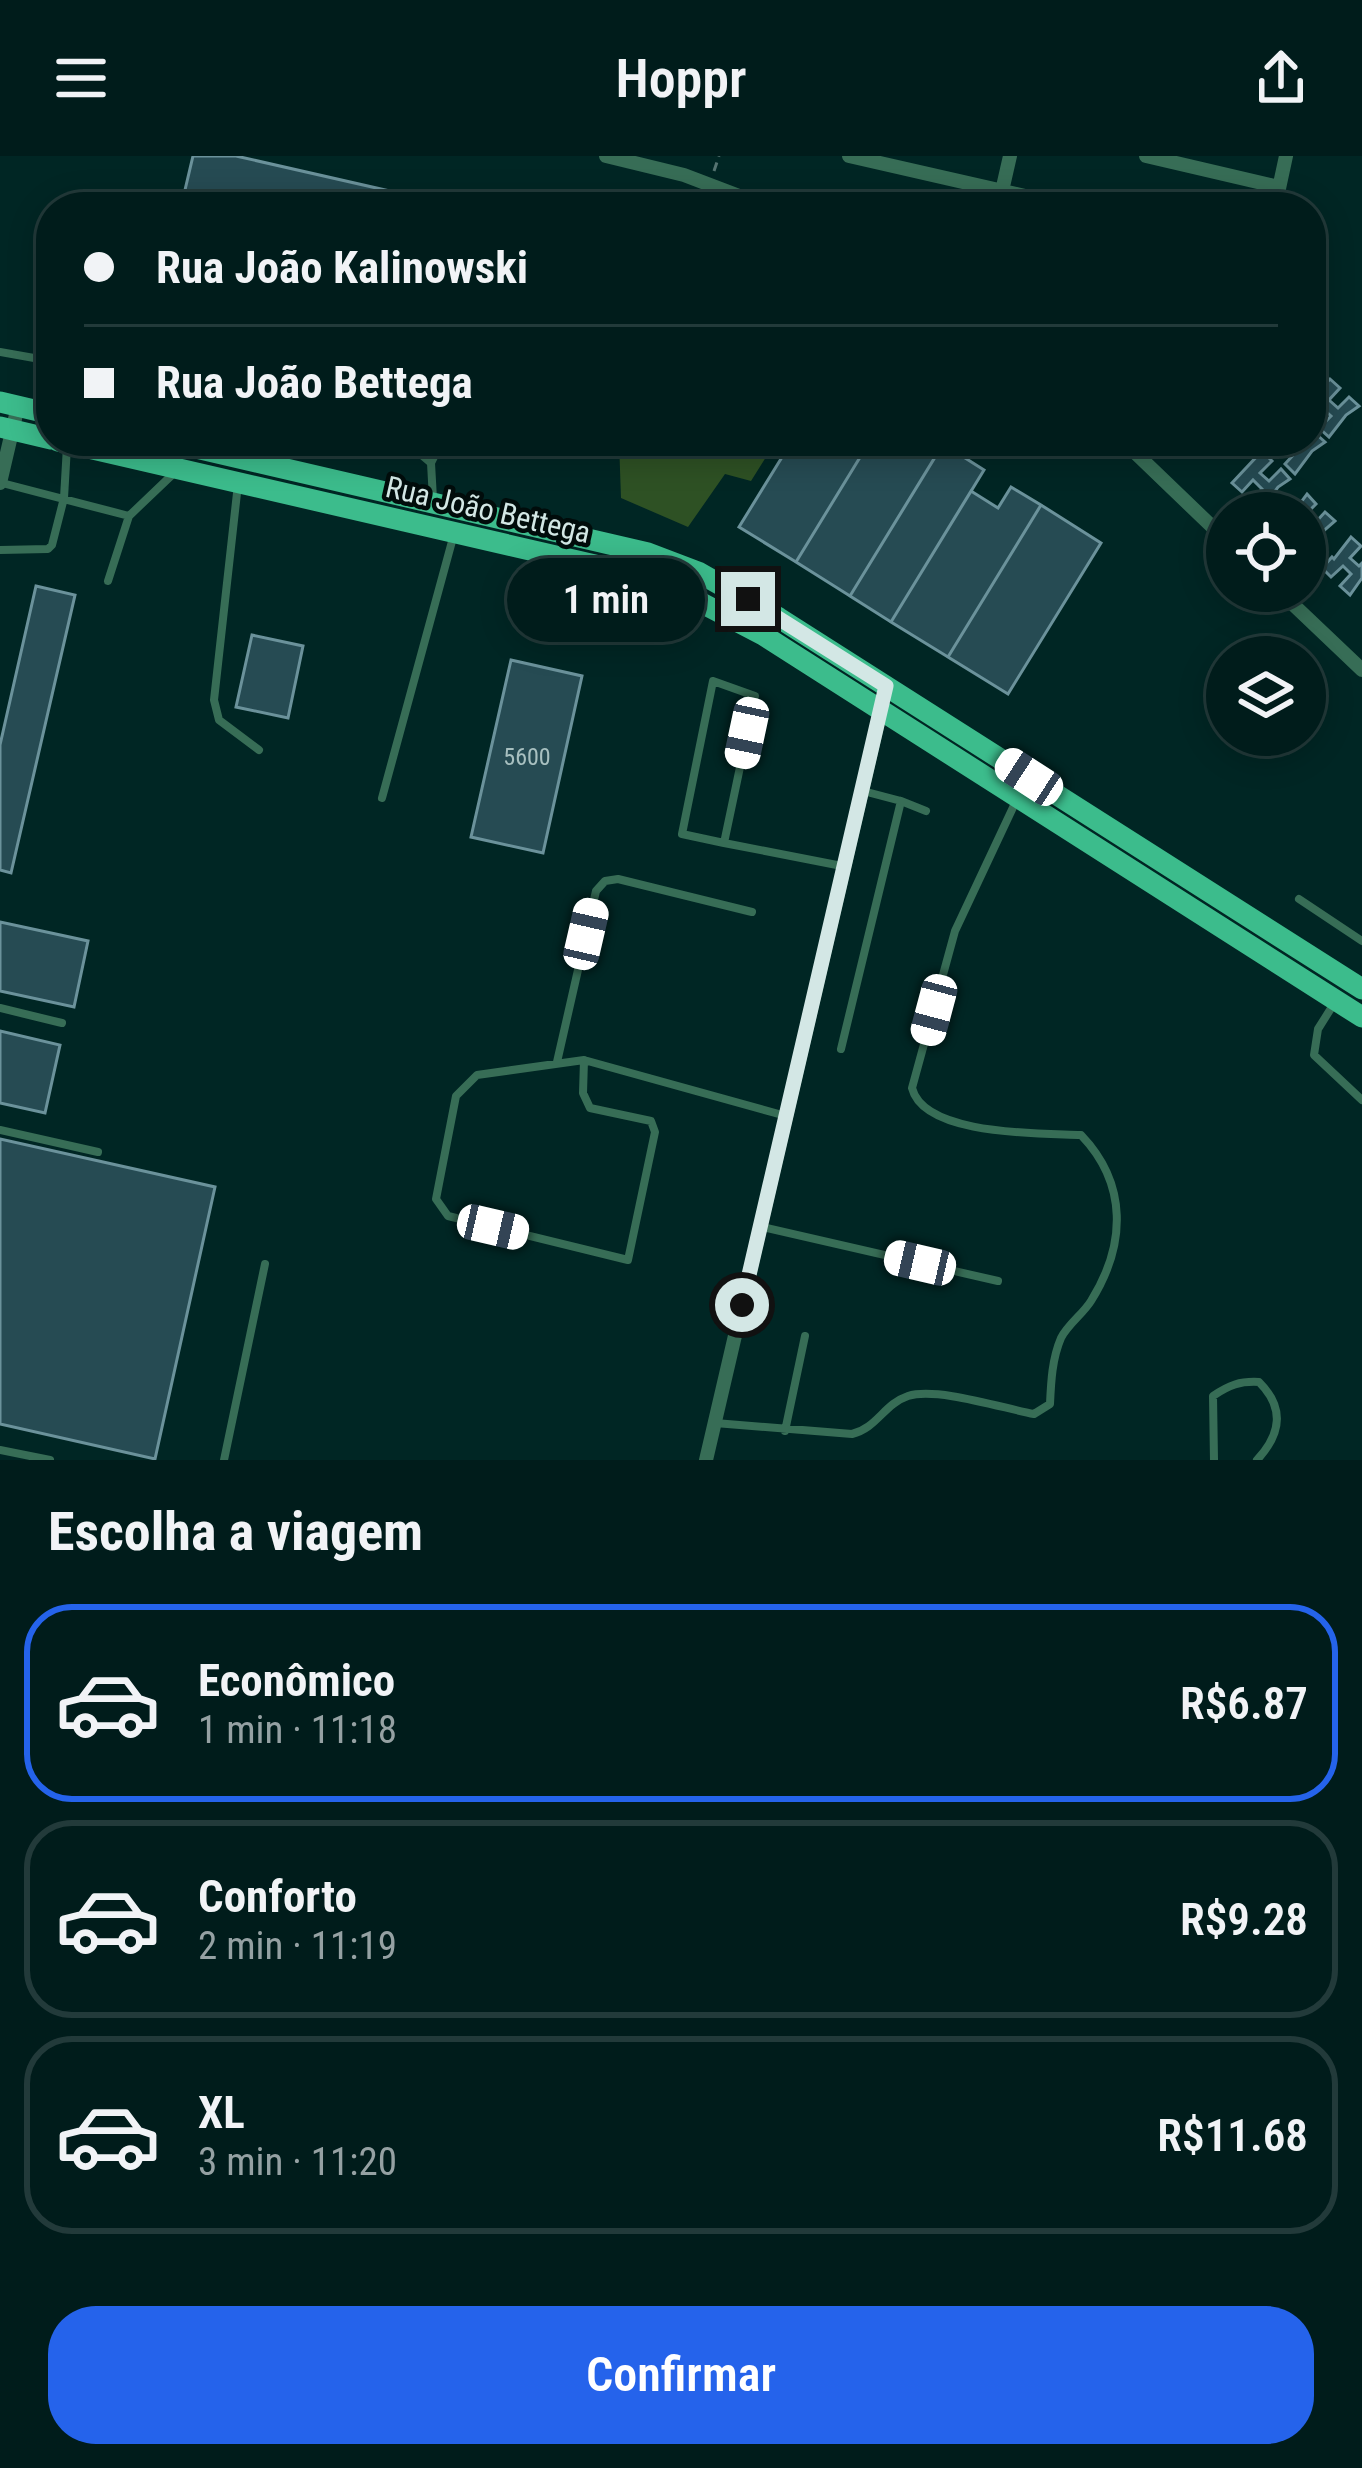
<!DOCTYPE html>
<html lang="pt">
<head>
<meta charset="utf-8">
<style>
	:root { --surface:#001c1b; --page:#0e2928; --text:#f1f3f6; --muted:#95a1a3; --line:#223a3a; --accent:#2563eb }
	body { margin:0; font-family:"Roboto Condensed",sans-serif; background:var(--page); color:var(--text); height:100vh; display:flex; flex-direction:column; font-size:45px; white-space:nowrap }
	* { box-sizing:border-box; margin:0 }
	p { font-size:39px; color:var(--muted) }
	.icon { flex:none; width:66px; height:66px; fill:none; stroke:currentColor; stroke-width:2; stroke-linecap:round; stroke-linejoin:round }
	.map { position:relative; height:1304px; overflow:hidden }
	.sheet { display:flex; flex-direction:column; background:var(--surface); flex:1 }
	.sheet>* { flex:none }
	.banner { position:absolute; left:36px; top:36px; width:1290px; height:264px; border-radius:48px; box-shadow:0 6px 30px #0003,0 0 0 3px var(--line); display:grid; align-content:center; height:264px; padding:0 48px; background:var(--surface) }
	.buttons { position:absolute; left:1206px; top:336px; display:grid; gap:24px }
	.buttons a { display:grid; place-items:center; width:120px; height:120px; border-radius:50%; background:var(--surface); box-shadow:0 6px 30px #0003,0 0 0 3px var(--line); font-size:60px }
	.end { position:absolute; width:54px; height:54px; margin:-27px; border:15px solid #d3e7e5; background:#111; box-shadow:0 0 0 6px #111 }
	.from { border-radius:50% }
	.bubble { position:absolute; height:84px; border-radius:42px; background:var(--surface); box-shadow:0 6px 30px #0003,0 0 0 3px var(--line); font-size:39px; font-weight:600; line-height:84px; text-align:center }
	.car { position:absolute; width:36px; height:72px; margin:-36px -18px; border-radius:15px; box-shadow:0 0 9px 3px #0007; background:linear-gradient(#fff 24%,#345 0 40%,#fff 0 76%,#345 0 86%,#fff 0) }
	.banner b { display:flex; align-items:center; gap:42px; height:114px; font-size:45px }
	.banner b+b { border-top:3px solid var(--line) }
	.banner i { width:30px; height:30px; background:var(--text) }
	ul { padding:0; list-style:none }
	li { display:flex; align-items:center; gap:36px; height:198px; margin:0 24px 18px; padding:0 24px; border:6px solid var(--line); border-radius:48px }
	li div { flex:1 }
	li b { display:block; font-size:45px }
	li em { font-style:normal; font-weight:600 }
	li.on { border-color:var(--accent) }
	li>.icon { width:108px; height:108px; stroke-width:1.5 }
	h2 { padding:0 48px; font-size:54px; line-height:144px }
	.button { display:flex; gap:24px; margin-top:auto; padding:24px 48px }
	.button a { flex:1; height:138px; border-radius:48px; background:var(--accent); color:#fff; font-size:48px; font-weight:600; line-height:138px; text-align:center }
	header { display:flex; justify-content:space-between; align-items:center; height:156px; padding:0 48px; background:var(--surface); font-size:54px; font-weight:600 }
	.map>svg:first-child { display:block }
	.green { fill:#2e5124 }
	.building { fill:#264b53; stroke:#6b929b; stroke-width:3 }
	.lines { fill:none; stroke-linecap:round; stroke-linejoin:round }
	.path { stroke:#557371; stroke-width:3; stroke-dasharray:9 6; stroke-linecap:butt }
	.service { stroke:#376d56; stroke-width:8 }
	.minor { stroke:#376d56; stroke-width:14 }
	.primary { stroke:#3cbc8c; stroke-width:21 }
	.route { stroke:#d3e7e5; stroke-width:15 }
	.labels { text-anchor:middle; stroke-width:9; stroke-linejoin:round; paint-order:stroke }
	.number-label { font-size:24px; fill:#a8c0c0 }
	.street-label { font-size:30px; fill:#d3e7e5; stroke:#010c0b }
</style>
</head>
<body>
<header><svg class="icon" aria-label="menu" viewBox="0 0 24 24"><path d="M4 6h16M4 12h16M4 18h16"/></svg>Hoppr<svg class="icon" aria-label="share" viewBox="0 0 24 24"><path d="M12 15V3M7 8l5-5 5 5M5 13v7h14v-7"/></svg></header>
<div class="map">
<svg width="1362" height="1304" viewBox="0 0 1362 1304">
	<rect width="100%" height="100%" fill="#002624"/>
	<path class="green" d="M619,285H776L751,325L725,318L688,371L621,342Z"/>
	<path class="building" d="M193,0H236L460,51H181Z
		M1330,223L1340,232L1329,244L1338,252L1349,241L1359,250L1346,259L1329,281L1319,272L1331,260L1322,252L1311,263V243L1323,236L1320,234Z
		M1315,277L1325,286L1312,295L1295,318L1285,308L1296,296L1288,288L1276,300L1267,290L1272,285H1300L1304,289Z
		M792,285H870L796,406L739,371Z
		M870,285H945L850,440L796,406Z
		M943,288L984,314L891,466L850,440Z
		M1262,295L1272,305L1260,317L1269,325L1281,313L1290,323L1278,331L1261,354L1251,345L1262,333L1253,324L1242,336L1232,327Z
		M1011,331L1041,349L948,501L891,466L971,335L998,352Z
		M1307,338L1316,348L1305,359L1314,368L1325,356L1335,365L1313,384L1316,386L1305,396V357H1293Z
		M1041,349L1101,387L1008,538L948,501Z
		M1351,381L1361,390L1350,402L1359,410L1362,407V422L1350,439L1340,430L1351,418L1343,410L1331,421L1322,412L1332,401L1334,403Z
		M36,430L75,439L11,717L0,714V589Z
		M252,479L303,490L288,562L236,551Z
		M511,504L582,520L543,697L471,681Z
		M0,766L88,785L74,851L0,835Z
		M0,875L60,889L45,957L0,947Z
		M0,983L215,1031L155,1303L0,1268Z"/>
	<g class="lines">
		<path class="path" d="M714,15L719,0"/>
		<path class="service" d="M0,196L51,205
			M405,285L431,307L433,343
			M431,307L442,285
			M2,327L129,360
			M238,328L214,544L219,564L259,594
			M0,394L48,393L52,389L64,342L67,290
			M108,425L129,360L173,318
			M382,642L454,378
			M901,645L926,655
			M724,687L682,678L713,525L755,540L724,687L842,710
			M1299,743L1362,785
			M1335,846L1318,873L1314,899L1362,944
			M0,852L62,867
			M841,893L901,645L863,635
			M584,904L583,937L590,952L651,965L655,976L628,1104L448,1060L436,1043L456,940L477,919L584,904L786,960
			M557,906L596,735L605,725L618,723L752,756
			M0,974L98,996
			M762,1071L998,1125
			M715,1267L852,1278C877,1272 884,1248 908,1240C937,1231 1002,1252 1034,1258L1050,1248C1051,1226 1052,1203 1061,1182C1068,1168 1083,1158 1091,1145C1126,1089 1128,1028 1081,979C1040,977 924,980 912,932L955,775L1017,643
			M785,1275L805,1180
			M0,1294L50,1304
			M224,1304L265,1108
			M1214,1304L1213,1240C1229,1229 1240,1225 1259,1226C1285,1252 1281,1278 1257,1304"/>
		<path class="minor" d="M606,0L684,19L768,51
			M849,0L1073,51
			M1146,0L1279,31
			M1002,35L1010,0
			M1275,51L1286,0
			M1123,285L1227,385
			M0,327L18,250
			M1279,435L1362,514
			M706,1304L882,549"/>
		<path class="primary" d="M0,246L51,258
			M0,271L51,283
			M58,285L621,415L671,431L763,479L1362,861
			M166,285L648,397L698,416L779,462L1362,833"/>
	</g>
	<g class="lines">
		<path class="route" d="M742,1149L886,530L748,443"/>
	</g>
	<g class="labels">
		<g class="number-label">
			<text x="527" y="609">5600</text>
		</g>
		<g class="street-label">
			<text transform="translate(488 354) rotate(13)" y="10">Rua João Bettega</text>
		</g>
	</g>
</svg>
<div class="buttons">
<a><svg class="icon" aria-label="locate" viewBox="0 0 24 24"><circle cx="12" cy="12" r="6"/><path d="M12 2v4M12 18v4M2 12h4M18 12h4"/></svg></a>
<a><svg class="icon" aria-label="layers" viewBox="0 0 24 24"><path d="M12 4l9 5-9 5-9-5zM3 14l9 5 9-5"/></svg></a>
</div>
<i class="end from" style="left:742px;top:1149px"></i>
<i class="end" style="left:748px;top:443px"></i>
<div class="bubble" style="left:507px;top:402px;width:198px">1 min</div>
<i class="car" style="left:747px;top:577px;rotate:192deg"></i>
<i class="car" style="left:1029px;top:621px;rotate:303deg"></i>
<i class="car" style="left:586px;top:778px;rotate:13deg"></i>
<i class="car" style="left:934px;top:854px;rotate:195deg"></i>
<i class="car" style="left:493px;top:1071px;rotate:103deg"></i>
<i class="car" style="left:920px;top:1107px;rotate:283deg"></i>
<div class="banner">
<b><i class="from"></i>Rua João Kalinowski</b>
<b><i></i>Rua João Bettega</b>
</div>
</div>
<section class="sheet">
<h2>Escolha a viagem</h2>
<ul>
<li class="on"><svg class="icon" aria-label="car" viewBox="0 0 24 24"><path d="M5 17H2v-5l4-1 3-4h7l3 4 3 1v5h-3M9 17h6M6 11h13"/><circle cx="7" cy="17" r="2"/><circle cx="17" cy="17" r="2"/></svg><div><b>Econômico</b><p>1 min · 11:18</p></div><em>R$6.87</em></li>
<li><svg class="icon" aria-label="car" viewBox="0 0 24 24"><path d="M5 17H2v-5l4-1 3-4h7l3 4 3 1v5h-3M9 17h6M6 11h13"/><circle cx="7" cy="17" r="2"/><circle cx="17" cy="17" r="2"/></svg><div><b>Conforto</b><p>2 min · 11:19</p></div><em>R$9.28</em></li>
<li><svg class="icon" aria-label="car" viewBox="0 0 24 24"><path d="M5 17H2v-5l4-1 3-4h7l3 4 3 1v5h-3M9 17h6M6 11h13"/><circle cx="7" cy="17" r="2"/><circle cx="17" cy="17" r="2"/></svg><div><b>XL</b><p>3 min · 11:20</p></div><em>R$11.68</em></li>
</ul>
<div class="button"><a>Confirmar</a></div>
</section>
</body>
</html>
